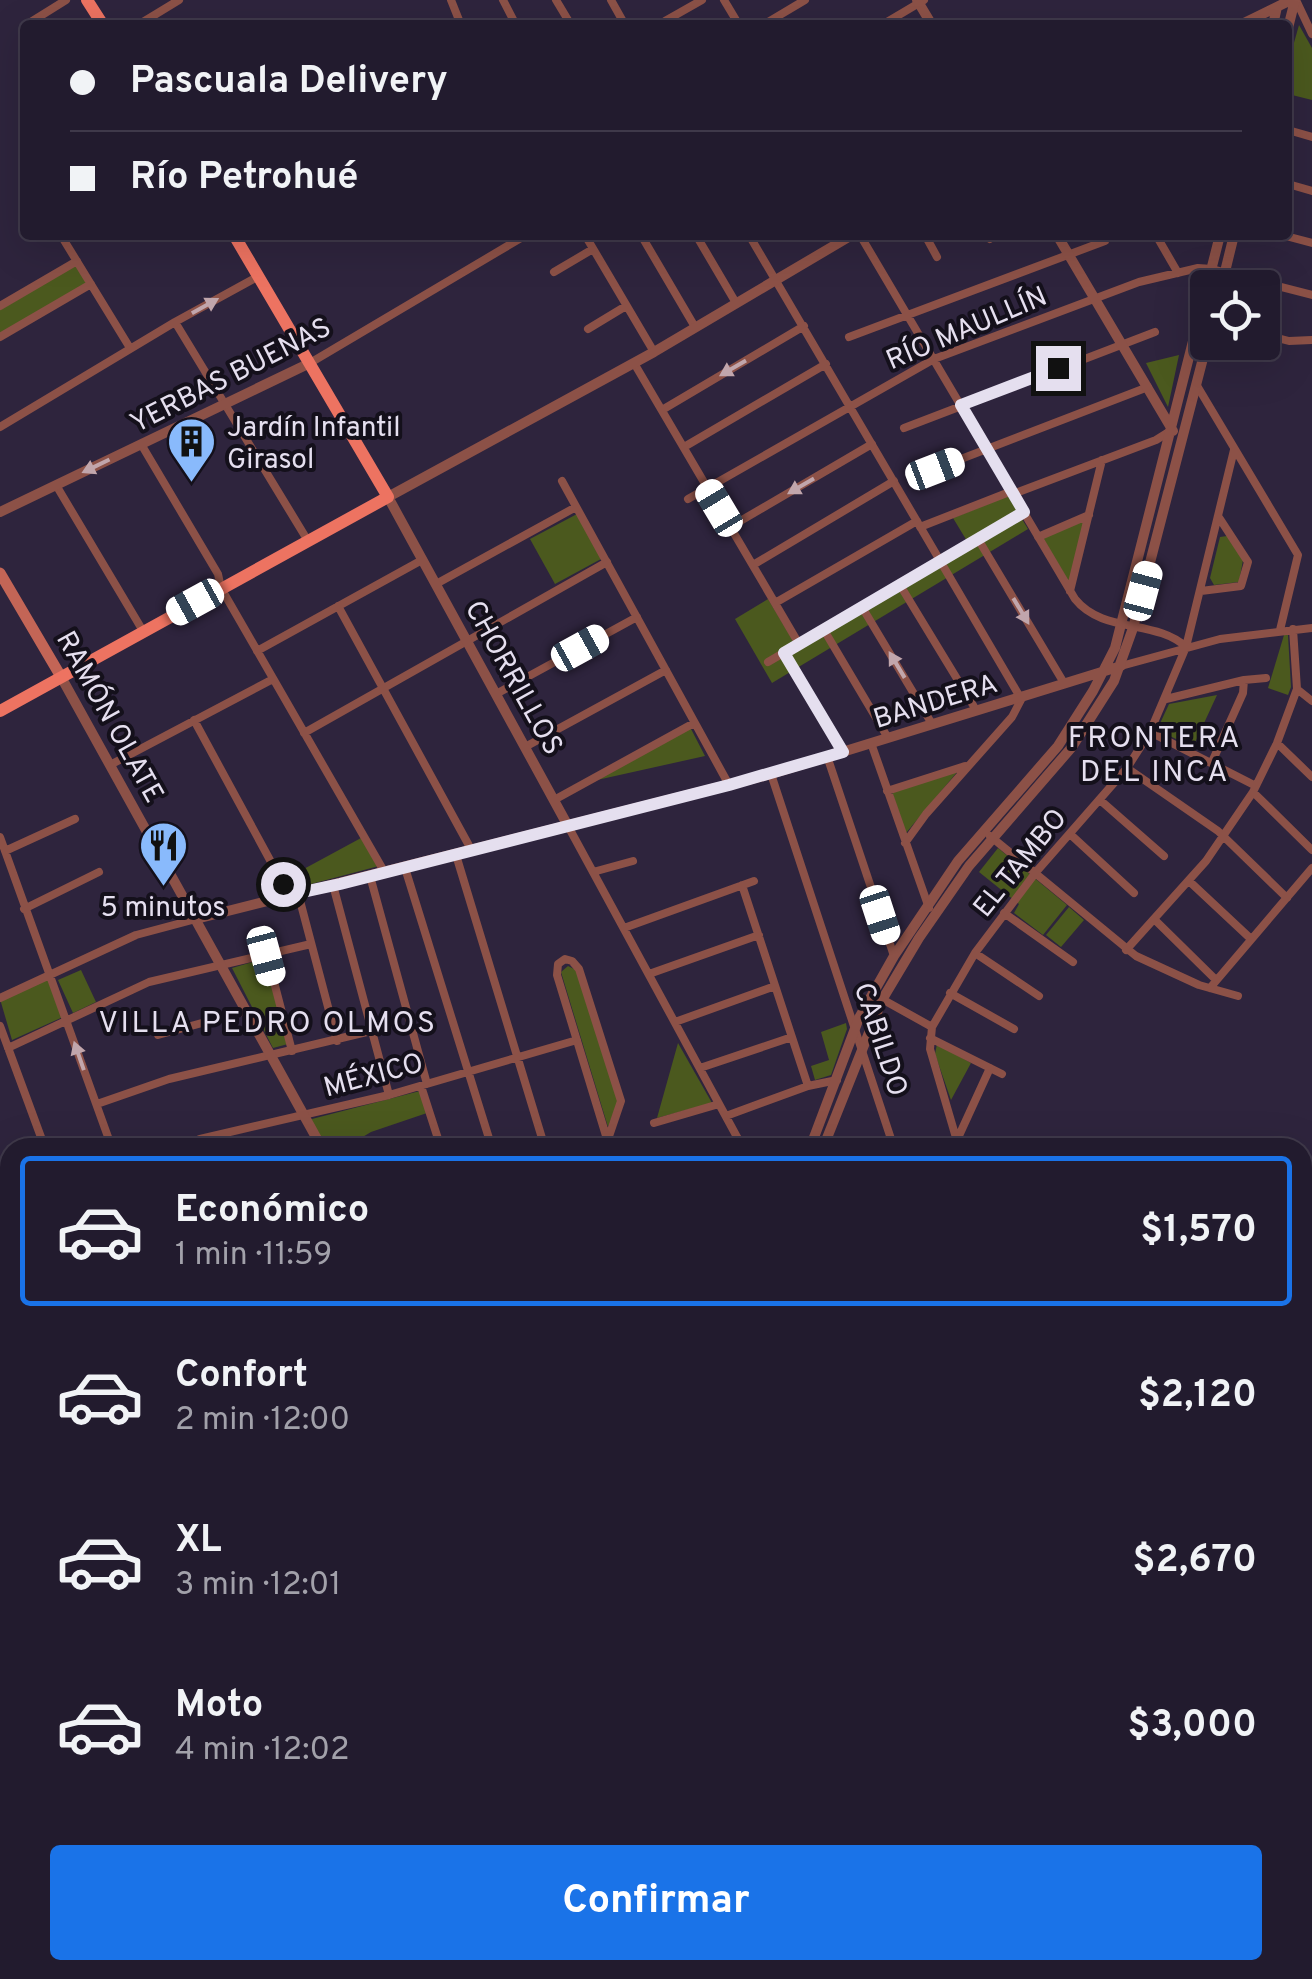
<!DOCTYPE html>
<html lang="es">
<head>
<meta charset="utf-8">
<style>
	:root { --surface:#221b2e; --page:#2a2436; --text:#f1f3f6; --muted:#a2a1aa; --line:#3f394a; --accent:#1a73e8 }
	body { margin:0; font-family:Overpass,sans-serif; background:var(--page); color:var(--text); height:100vh; display:flex; flex-direction:column; font-size:38px; white-space:nowrap }
	* { box-sizing:border-box; margin:0 }
	p { font-size:32px; color:var(--muted) }
	.icon { flex:none; width:55px; height:55px; fill:none; stroke:currentColor; stroke-width:2; stroke-linecap:round; stroke-linejoin:round }
	.map { position:relative; flex:1; overflow:hidden }
	.drawer { position:absolute; left:0px; top:1138px; width:1312px; height:842px; display:flex; flex-direction:column; background:var(--surface); border-radius:30px 30px 0 0; box-shadow:0 10px 40px #0002,0 0 0 2px var(--line) }
	.drawer>* { flex:none }
	.top-card { position:absolute; left:20px; top:20px; width:1272px; height:220px; border-radius:10px; box-shadow:0 10px 40px #0002,0 0 0 2px var(--line); display:grid; align-content:center; height:220px; padding:0 50px; background:var(--surface) }
	.fabs { position:absolute; left:1190px; top:270px; display:grid; gap:20px }
	.fabs a { display:grid; place-items:center; width:90px; height:90px; border-radius:10px; background:var(--surface); box-shadow:0 10px 40px #0002,0 0 0 2px var(--line); font-size:50px }
	.end { position:absolute; width:45px; height:45px; margin:-22px; border:12px solid #e5dfef; background:#111; box-shadow:0 0 0 5px #111 }
	.from { border-radius:50% }
	.car { position:absolute; width:30px; height:60px; margin:-30px -15px; border-radius:12px; box-shadow:0 0 8px 2px #0007; background:linear-gradient(#fff 24%,#345 0 40%,#fff 0 76%,#345 0 86%,#fff 0) }
	.top-card b { display:flex; align-items:center; gap:35px; height:95px; font-size:38px }
	.top-card b+b { border-top:2px solid var(--line) }
	.top-card i { width:25px; height:25px; background:var(--text) }
	ul { padding:18px 0 0; list-style:none }
	li { display:flex; align-items:center; gap:30px; height:150px; margin:0 20px 15px; padding:0 30px; border:5px solid transparent; border-radius:10px }
	li div { flex:1 }
	li b { display:block; font-size:38px }
	li em { font-style:normal; font-weight:700 }
	li.current { border-color:var(--accent) }
	li>.icon { width:90px; height:90px; stroke-width:1.5 }
	.cta { display:flex; gap:20px; margin-top:auto; padding:20px 50px }
	.cta a { flex:1; height:115px; border-radius:10px; background:var(--accent); color:#fff; font-size:40px; font-weight:700; line-height:115px; text-align:center }
	.map>svg:first-child { display:block }
	.green { fill:#4b591e }
	.lines { fill:none; stroke-linecap:round; stroke-linejoin:round }
	.stream { stroke:#031215; stroke-width:2.5 }
	.minor { stroke:#8c5147; stroke-width:8 }
	.tertiary { stroke:#8c5147; stroke-width:10 }
	.secondary { stroke:#c36556; stroke-width:11 }
	.primary { stroke:#ed7361; stroke-width:12 }
	.rail { stroke:#bcb5c7; stroke-width:2.5; stroke-dasharray:18 18; stroke-linecap:butt }
	.oneway { fill:#c1a6ac }
	.route { stroke:#e5dfef; stroke-width:12 }
	.labels { text-anchor:middle; stroke-width:8; stroke-linejoin:round; paint-order:stroke }
	.street-label { font-size:28px; fill:#e5dfef; stroke:#14101b }
	.poi-label { font-size:28px; fill:#e5dfef; stroke:#14101b; text-anchor:start }
	.neighbourhood-label { font-size:30px; letter-spacing:2.5px; fill:#e5dfef; stroke:#14101b }
</style>
</head>
<body>
<div class="map">
<svg width="1312" height="1979" viewBox="0 0 1312 1979">
	<rect width="100%" height="100%" fill="#2e243d"/>
	<path class="green" d="M1299,25L1312,48V100L1288,94V64Z
		M76,264L88,284L0,335V309Z
		M1179,355L1168,407L1146,363Z
		M1008,496L1028,529L772,683L735,619L768,599L797,647L970,546L953,518Z
		M577,514L601,559L555,584L530,539Z
		M1085,520L1069,582L1043,538Z
		M1227,536L1243,560L1239,582L1214,585L1210,578L1220,537Z
		M1284,635H1288L1291,687L1288,695L1268,688Z
		M1217,695L1193,747L1157,730L1169,704Z
		M690,727L705,756L597,780Z
		M958,771L906,833L892,792Z
		M361,838L379,866L296,888L289,877Z
		M998,848L1067,905L1043,935L1014,913L1019,904L979,872Z
		M1069,907L1084,920L1061,947L1046,935Z
		M266,958L288,1044L273,1048L232,968Z
		M568,966L576,970L618,1101L608,1127L561,972Z
		M81,970L96,1002L73,1013L58,980Z
		M47,976L63,1017L12,1040L0,999Z
		M846,1023L847,1029L831,1075L815,1080L811,1066L829,1060L821,1032Z
		M678,1043L712,1103L657,1118Z
		M937,1044L971,1063L951,1100L935,1054Z
		M420,1091L427,1113L371,1132L346,1147H327L308,1120Z
		M1312,1817V1947L1303,1949V1818Z"/>
	<g class="lines">
		<path class="stream" d="M317,1970L321,1979"/>
		<path class="minor" d="M451,0L461,25
			M503,0L516,25
			M556,0L571,25
			M611,0L625,25
			M724,0L739,25
			M1296,0L1312,34
			M665,21L702,0
			M26,25L66,0
			M138,25L179,0
			M763,25L805,0
			M882,25L924,0
			M1288,130L1312,137
			M1288,184L1312,191
			M585,235L654,352
			M641,235L695,327
			M696,235L736,303
			M749,235L1020,697
			M860,235L1075,599C1103,634 1156,619 1186,647
			M925,235L937,257
			M988,235L990,239
			M1156,235L1178,273
			M1282,235L1312,243
			M62,237L130,348
			M554,272L593,249
			M0,306L77,261
			M175,322L308,541
			M588,329L626,306
			M1262,334L1289,341L1312,340
			M0,337L91,284
			M849,337L1105,241
			M310,363L526,235
			M634,363L799,644
			M1196,384L1298,555L1280,630
			M662,410L804,326
			M0,427L175,322L259,276
			M904,428L1155,332
			M141,444L218,574L221,588L385,873
			M684,447L826,364
			M935,469L1148,387
			M562,481L729,785
			M56,485L143,631
			M1013,494L1156,440L1172,430
			M688,499L934,359L1139,282L1198,268L1212,269L1312,295
			M730,527L872,444
			M920,527L1012,491
			M1038,537L1089,515
			M978,539L1064,683
			M753,565L894,481
			M436,584L576,507
			M900,585L976,710
			M1070,591L1102,460
			M1201,591L1241,586L1248,562L1218,516
			M775,603L917,521
			M338,606L472,851
			M862,607L932,724
			M824,630L888,738
			M257,651L422,560
			M783,653L843,751
			M768,662L1024,512
			M1121,666L1220,639L1312,628
			M1297,689L1312,701
			M496,694L637,617
			M1166,699L1244,680L1266,678
			M194,720L289,895
			M1150,732L1256,786
			M304,733L607,562
			M871,743L929,908
			M1277,743L1312,777
			M525,747L666,670
			M827,756L894,956
			M1212,762L1243,693L1244,680
			M110,765L273,679
			M1127,768L1218,831L1287,898
			M771,774L894,1148
			M887,791L965,766
			M1253,792L1312,850
			M554,800L694,723
			M1100,800L1164,856
			M568,826L743,1148
			M1070,834L1134,893
			M990,836L1136,956L1199,985L1238,996
			M0,837L112,1148
			M905,843L926,814L1012,717L1023,696
			M5,851L75,819
			M456,855L545,1148
			M405,868L492,1148
			M593,872L633,861
			M370,876L427,1084
			M1189,881L1251,939
			M333,885L389,1095
			M742,885L808,1086
			M298,893L337,1041
			M24,909L99,872
			M1004,913L1073,962
			M1154,919L1216,980
			M624,928L754,881
			M1126,950L1206,861L1253,792L1277,743L1297,689L1293,629
			M975,953L1039,996
			M267,955L292,1051
			M649,974L759,935
			M1210,988L1312,868
			M950,993L1014,1029
			M0,998L136,935L196,919
			M880,998L932,1027
			M675,1022L775,986
			M0,1026L45,1148
			M158,1035L246,1011
			M930,1038L1002,1074
			M8,1048L149,982L311,944
			M700,1068L792,1037
			M421,1086L441,1148
			M97,1104L169,1079L371,1031
			M726,1116L808,1086L837,1080
			M654,1123L719,1104
			M957,1140L990,1068
			M392,1144L393,1148
			M179,1148L200,1139L389,1095L577,1040
			M605,1148L621,1101L579,969L572,961L565,959L558,964L557,975L607,1139
			M959,1148L930,1049L932,1027L975,953L1036,872L1127,768L1150,732L1186,647L1234,450
			M0,1217L10,1214
			M0,1337L10,1366
			M0,1370L10,1367
			M0,1494L10,1491
			M0,1538L10,1568
			M0,1583L10,1580
			M0,1661L10,1658
			M0,1736L10,1734
			M0,1784H10
			M0,1859L10,1860
			M0,1886L10,1887
			M0,1923L10,1924
			M44,1970L47,1979
			M92,1970L95,1979
			M143,1970L146,1979
			M552,1970L658,1979
			M972,1970L1094,1979
			M270,1979L283,1974
			M466,1979L467,1970
			M477,1979L479,1970"/>
		<path class="tertiary" d="M917,0L932,25
			M1240,25L1291,0
			M1273,25L1277,7
			M1288,28L1295,0
			M1057,235L1173,431
			M1221,288L1234,235
			M0,512L310,363
			M60,675L322,1148
			M568,826L388,497L654,352L852,235
			M196,919L771,774L1121,666
			M810,1148L859,1018L894,956L958,861L1058,746L1093,691L1115,648L1220,235
			M823,1148L882,1000L919,938L969,866L1072,747L1114,681L1133,628L1208,339
			M0,1395L10,1392"/>
		<path class="secondary" d="M0,573L60,675"/>
		<path class="primary" d="M87,0L103,25
			M0,711L388,497L234,235
			M1302,1575L1312,1555
			M1119,1979L1123,1970"/>
		<path class="rail" d="M0,1905H10
			M759,1970L863,1979"/>
	</g>
	<defs><path id="oneway-solid" d="M-6-.8H1V-3.2L6.5 0L1 3.2V.8H-6Z" transform="scale(2.5)"/></defs>
	<g class="oneway">
		<use href="#oneway-solid" transform="translate(205 306) rotate(-29)"/>
		<use href="#oneway-solid" transform="translate(733 368) rotate(150)"/>
		<use href="#oneway-solid" transform="translate(96 466) rotate(154)"/>
		<use href="#oneway-solid" transform="translate(801 486) rotate(150)"/>
		<use href="#oneway-solid" transform="translate(1021 611) rotate(59)"/>
		<use href="#oneway-solid" transform="translate(897 665) rotate(-121)"/>
		<use href="#oneway-solid" transform="translate(79 1056) rotate(-109)"/>
	</g>
	<g class="lines">
		<path class="route" d="M283,884L289,895L340,884L729,785L843,752L784,653L1024,512L961,405L1058,368"/>
	</g>
	<defs>
		<symbol id="building-pin" viewBox="-11 -11 22 30"><path d="M0 17L-7.5 6A9.5 9.5 0 1 1 7.5 6Z" fill="#89bafc" stroke="#14101b"/><path d="M-4-6H4V6H1V3H-1V6H-4ZM-2.5-4.3h1.7v1.8h-1.7ZM.8-4.3h1.7v1.8H.8ZM-2.5-1h1.7V.8h-1.7ZM.8-1h1.7V.8H.8Z" fill="#111"/></symbol>
		<symbol id="restaurant-pin" viewBox="-11 -11 22 30"><path d="M0 17L-7.5 6A9.5 9.5 0 1 1 7.5 6Z" fill="#89bafc" stroke="#14101b"/><path d="M-5-6h1v4h1v-4h1v4h1v-4h1v5L-1.5 .5V6h-2V.5L-5-1ZM5-6V6H3V1.5H1.5Q1.5-4 5-6Z" fill="#111"/></symbol>
	</defs>
	<g fill-rule="evenodd">
		<use href="#building-pin" x="164" y="414" width="55" height="75"/>
		<use href="#restaurant-pin" x="136" y="818" width="55" height="75"/>
	</g>
	<g class="labels">
		<g class="street-label">
			<text transform="translate(966 327) rotate(-23)" y="10">RÍO MAULLÍN</text>
			<text transform="translate(230 374) rotate(-27)" y="10">YERBAS BUENAS</text>
			<text transform="translate(515 677) rotate(61)" y="10">CHORRILLOS</text>
			<text transform="translate(935 700) rotate(-17)" y="10">BANDERA</text>
			<text transform="translate(111 716) rotate(61)" y="10">RAMÓN OLATE</text>
			<text transform="translate(1019 862) rotate(-51)" y="10">EL TAMBO</text>
			<text transform="translate(882 1039) rotate(72)" y="10">CABILDO</text>
			<text transform="translate(373 1074) rotate(-15)" y="10">MÉXICO</text>
		</g>
		<g class="poi-label">
			<text x="227" y="436">Jardín Infantil<tspan x="227" dy="32">Girasol</tspan></text>
			<text x="163" y="916" text-anchor="middle">5 minutos</text>
		</g>
		<g class="neighbourhood-label">
			<text x="1155" y="747">FRONTERA<tspan x="1155" dy="34">DEL INCA</tspan></text>
			<text x="268" y="1032">VILLA PEDRO OLMOS</text>
		</g>
	</g>
</svg>
<div class="fabs">
<a><svg class="icon" aria-label="locate" viewBox="0 0 24 24"><circle cx="12" cy="12" r="6"/><path d="M12 2v4M12 18v4M2 12h4M18 12h4"/></svg></a>
</div>
<i class="end from" style="left:283px;top:884px"></i>
<i class="end" style="left:1058px;top:368px"></i>
<i class="car" style="left:935px;top:469px;rotate:69deg"></i>
<i class="car" style="left:719px;top:508px;rotate:329deg"></i>
<i class="car" style="left:1143px;top:591px;rotate:15deg"></i>
<i class="car" style="left:195px;top:602px;rotate:241deg"></i>
<i class="car" style="left:580px;top:648px;rotate:61deg"></i>
<i class="car" style="left:880px;top:915px;rotate:162deg"></i>
<i class="car" style="left:266px;top:956px;rotate:165deg"></i>
<div class="top-card">
<b><i class="from"></i>Pascuala Delivery</b>
<b><i></i>Río Petrohué</b>
</div>
<section class="drawer">
<ul>
<li class="current"><svg class="icon" aria-label="car" viewBox="0 0 24 24"><path d="M5 17H2v-5l4-1 3-4h7l3 4 3 1v5h-3M9 17h6M6 11h13"/><circle cx="7" cy="17" r="2"/><circle cx="17" cy="17" r="2"/></svg><div><b>Económico</b><p>1 min · 11:59</p></div><em>$1,570</em></li>
<li><svg class="icon" aria-label="car" viewBox="0 0 24 24"><path d="M5 17H2v-5l4-1 3-4h7l3 4 3 1v5h-3M9 17h6M6 11h13"/><circle cx="7" cy="17" r="2"/><circle cx="17" cy="17" r="2"/></svg><div><b>Confort</b><p>2 min · 12:00</p></div><em>$2,120</em></li>
<li><svg class="icon" aria-label="car" viewBox="0 0 24 24"><path d="M5 17H2v-5l4-1 3-4h7l3 4 3 1v5h-3M9 17h6M6 11h13"/><circle cx="7" cy="17" r="2"/><circle cx="17" cy="17" r="2"/></svg><div><b>XL</b><p>3 min · 12:01</p></div><em>$2,670</em></li>
<li><svg class="icon" aria-label="car" viewBox="0 0 24 24"><path d="M5 17H2v-5l4-1 3-4h7l3 4 3 1v5h-3M9 17h6M6 11h13"/><circle cx="7" cy="17" r="2"/><circle cx="17" cy="17" r="2"/></svg><div><b>Moto</b><p>4 min · 12:02</p></div><em>$3,000</em></li>
</ul>
<div class="cta"><a>Confirmar</a></div>
</section>
</div>
</body>
</html>
